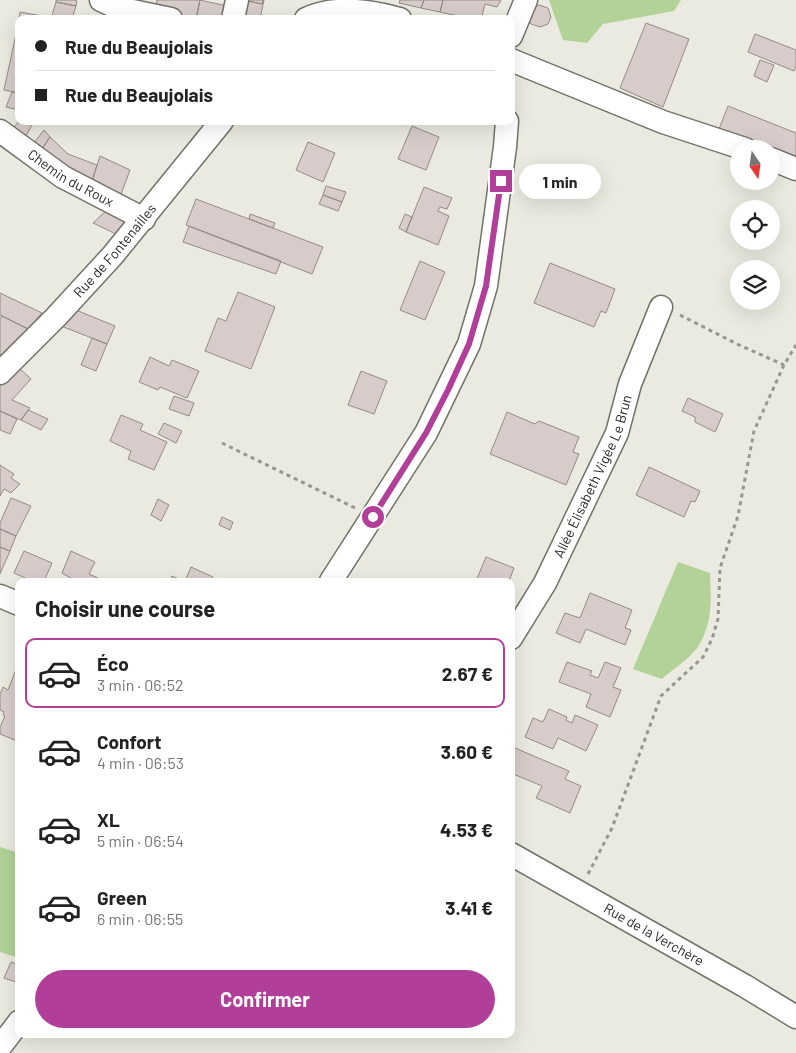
<!DOCTYPE html>
<html lang="fr">
<head>
<meta charset="utf-8">
<style>
	:root { --surface:#fff; --page:#f2f2f2; --text:#222; --muted:#767676; --line:#e0e0e0; --accent:#b13e98 }
	body { margin:0; font-family:Barlow,sans-serif; background:var(--page); color:var(--text); height:100vh; display:flex; flex-direction:column; font-size:19px; white-space:nowrap }
	* { box-sizing:border-box; margin:0 }
	p { font-size:16px; color:var(--muted) }
	.icon { flex:none; width:28px; height:28px; fill:none; stroke:currentColor; stroke-width:2; stroke-linecap:round; stroke-linejoin:round }
	.map { position:relative; flex:1; overflow:hidden }
	.side { position:absolute; left:15px; top:578px; width:500px; height:460px; display:flex; flex-direction:column; background:var(--surface); border-radius:10px; box-shadow:0 5px 20px #0002 }
	.side>* { flex:none }
	.top-card { position:absolute; left:15px; top:15px; width:500px; height:110px; border-radius:10px; box-shadow:0 5px 20px #0002; display:grid; align-content:center; height:110px; padding:0 20px; background:var(--surface) }
	.needle { width:32px; rotate:167deg }
	.fabs { position:absolute; left:730px; top:140px; display:grid; gap:10px }
	.fabs a { display:grid; place-items:center; width:50px; height:50px; border-radius:50%; background:var(--surface); box-shadow:0 5px 20px #0002; font-size:25px }
	.end { position:absolute; width:22px; height:22px; margin:-11px; border:6px solid #b13e98; background:#fff; box-shadow:0 0 0 2px #fff }
	.from { border-radius:50% }
	.bubble { position:absolute; height:35px; border-radius:18px; background:var(--surface); box-shadow:0 5px 20px #0002; font-size:16px; font-weight:700; line-height:35px; text-align:center }
	.top-card b { display:flex; align-items:center; gap:18px; height:48px; font-size:19px }
	.top-card b+b { border-top:1px solid var(--line) }
	.top-card i { width:12px; height:12px; background:var(--text) }
	ul { padding:0; list-style:none }
	li { display:flex; align-items:center; gap:15px; height:70px; margin:0 10px 8px; padding:0 10px; border:2px solid transparent; border-radius:10px }
	li div { flex:1 }
	li b { display:block; font-size:19px }
	li em { font-style:normal; font-weight:700 }
	li.on { border-color:var(--accent) }
	li>.icon { width:45px; height:45px; stroke-width:1.5 }
	h2 { padding:0 20px; font-size:22px; line-height:60px }
	.button { display:flex; gap:10px; margin-top:auto; padding:10px 20px }
	.button a { flex:1; height:58px; border-radius:30px; background:var(--accent); color:#fff; font-size:20px; font-weight:700; line-height:58px; text-align:center }
	.map>svg:first-child { display:block }
	.green { fill:#b2d298 }
	.building { fill:#d7ccc9; stroke:#948a86 }
	.lines { fill:none; stroke-linecap:round; stroke-linejoin:round }
	.minor-casing { stroke:#737269; stroke-width:25 }
	.path { stroke:#97978f; stroke-width:3; stroke-dasharray:4 4; stroke-linecap:butt }
	.minor { stroke:#fff; stroke-width:22 }
	.route { stroke:#b13e98; stroke-width:6 }
	.labels { text-anchor:middle; stroke-width:5; stroke-linejoin:round; paint-order:stroke }
	.street-label { font-size:14px; fill:#292925; stroke:#ebeae0 }
</style>
</head>
<body>
<div class="map">
<svg width="796" height="1053" viewBox="0 0 796 1053">
	<rect width="100%" height="100%" fill="#ebeae0"/>
	<path class="green" d="M549,0H681L674,11L603,24L587,43L563,40Z
		M678,562L710,573C711,599 713,625 697,648C688,660 673,669 662,679L633,669Z
		M0,847L19,853V958L0,952Z"/>
	<path class="building" d="M56,0H74L77,1L76,6L56,2Z
		M157,0H200L196,19L155,10Z
		M200,0L227,6L225,19H196Z
		M243,0L262,4L264,0L260,19H239Z
		M244,0H263L262,4Z
		M400,0H424L421,8L399,3Z
		M424,0H443L440,12L421,8Z
		M443,0H501L497,7L485,4L482,16L472,19L440,12Z
		M56,2L76,6L72,19H51Z
		M539,5L548,8L551,17L548,24L540,27L531,24L527,18L530,8Z
		M20,12L42,16L41,19H19Z
		M19,20V93L4,90Z
		M646,23L689,39L663,107L620,88Z
		M755,34L796,50V66L794,71L748,52Z
		M760,60L774,65L767,82L754,76Z
		M12,92L19,93V110L6,107Z
		M728,106L796,133V158L719,129Z
		M19,121H34L25,138L12,130Z
		M412,126L439,137L426,170L398,159Z
		M44,130L50,137L40,152L33,144Z
		M50,137L68,154L97,165L91,184L40,152Z
		M308,142L335,153L323,182L296,170Z
		M100,156L130,170L120,197L91,184Z
		M326,186L346,192L342,202L323,195Z
		M424,187L452,198L447,209L440,207L438,211L449,216L438,245L406,232Z
		M323,195L342,202L338,211L319,204Z
		M196,199L323,247L312,274L186,225Z
		M110,207L128,222L116,234L93,223Z
		M250,214L275,223L273,228L249,219Z
		M405,214L412,217L406,232L399,228Z
		M189,226L281,261L276,274L183,242Z
		M420,261L445,272L425,320L400,310Z
		M550,263L615,289L606,313L601,311L594,327L534,303Z
		M238,292L275,307L251,369L205,351L218,318L226,321Z
		M0,293L42,313L28,329L0,315Z
		M76,310L115,326L107,344L61,326Z
		M2,316L28,329L0,357V319Z
		M92,338L107,344L96,371L81,365Z
		M150,357L169,366L172,360L199,371L187,398L160,387L158,390L139,382Z
		M17,366L31,379L12,400L30,408L21,420L0,411V385Z
		M361,371L387,381L374,414L348,405Z
		M174,396L194,403L189,416L169,409Z
		M688,398L723,414L715,432L695,422V417L682,411Z
		M28,410L48,419L41,430L21,420Z
		M0,411L17,419L10,434L0,430Z
		M507,412L535,424L539,421L579,437L573,452L579,454L566,485L490,454Z
		M121,415L143,424L140,430L167,442L154,470L128,459L131,451L110,441Z
		M164,423L182,431L176,443L158,434Z
		M0,465L14,474L11,478L20,484L11,493L4,489L0,496Z
		M649,467L700,491L695,502L691,501L684,517L636,495Z
		M11,498L31,506L16,536L0,529V523Z
		M158,499L169,505L161,521L151,515Z
		M222,517L233,522L230,530L219,525Z
		M0,529L16,536L10,551L0,547Z
		M0,547L10,551L0,574Z
		M24,551L52,563L44,581H32L14,573Z
		M71,551L95,562L89,574L100,579L99,581H76L62,573Z
		M486,557L514,568L509,581H476Z
		M191,567L213,577L211,581H185Z
		M172,576L183,581H170Z
		M590,593L632,610L625,628L631,630L625,645L586,629L580,643L556,633L565,613L580,618Z
		M567,662L592,671L590,675L598,678L605,662L621,668L613,687L621,690L610,717L586,707L591,694L559,682Z
		M17,667L19,668V738L17,741L0,734V727L5,716L3,715L4,712L0,710V694L3,687L8,690Z
		M549,709L567,717L566,720L572,723L575,715L598,725L586,751L558,738L553,749L525,737L533,718L543,722Z
		M515,748L569,771L565,779L581,786L570,813L536,798L542,786L511,773V756Z
		M11,962L19,965V983L4,978Z"/>
	<g class="lines">
		<defs>
			<g id="minor">
				<path d="M101,0L118,8L171,19"/>
				<path d="M233,19L237,0"/>
				<path d="M306,19C334,5 371,11 400,19"/>
				<path d="M511,36L526,0"/>
				<path d="M511,60L663,122L745,149"/>
				<path id="s1" d="M0,131L63,177L144,219"/>
				<path d="M771,159L796,169"/>
				<path id="s2" d="M0,373L56,317L113,255L222,121"/>
				<path d="M331,581L426,433L469,344L486,286L505,147L507,121"/>
				<path d="M0,596L19,604"/>
				<path id="s3" d="M511,638L545,583L617,433L630,384L661,307"/>
				<path id="s4" d="M511,854L745,986L796,1017"/>
				<path d="M0,1047L19,1022"/>
			</g>
		</defs>
		<use href="#minor" class="minor-casing"/>
		<path class="path" d="M680,315L737,344L784,365
			M222,443L355,508
			M588,874L612,828L661,696L703,657L712,639L718,619L720,568L738,516L754,431L784,365L796,345"/>
		<use href="#minor" class="minor"/>
	</g>
	<g class="lines">
		<path class="route" d="M373,517L426,433L448,390L469,344L486,286L501,181"/>
	</g>
	<g class="labels">
		<g class="street-label">
			<text dy="5" stroke="none"><textPath href="#s1" startOffset="85">Chemin du Roux</textPath></text>
			<text dy="5" stroke="none"><textPath href="#s2" startOffset="168">Rue de Fontenailles</textPath></text>
			<text dy="5" stroke="none"><textPath href="#s3" startOffset="182">Allée Élisabeth Vigée Le Brun</textPath></text>
			<text dy="5" stroke="none"><textPath href="#s4" startOffset="164">Rue de la Verchère</textPath></text>
		</g>
	</g>
</svg>
<div class="fabs">
<a><svg class="needle" viewBox="-14 -14 28 28"><path d="M0-13l5 13h-10z" fill="#e53935"/><path d="M0 13l5-13h-10z" fill="#767676"/></svg></a>
<a><svg class="icon" aria-label="locate" viewBox="0 0 24 24"><circle cx="12" cy="12" r="6"/><path d="M12 2v4M12 18v4M2 12h4M18 12h4"/></svg></a>
<a><svg class="icon" aria-label="layers" viewBox="0 0 24 24"><path d="M12 4l9 5-9 5-9-5zM3 14l9 5 9-5"/></svg></a>
</div>
<i class="end from" style="left:373px;top:517px"></i>
<i class="end" style="left:501px;top:181px"></i>
<div class="bubble" style="left:519px;top:164px;width:82px">1 min</div>
<div class="top-card">
<b><i class="from"></i>Rue du Beaujolais</b>
<b><i></i>Rue du Beaujolais</b>
</div>
<section class="side">
<h2>Choisir une course</h2>
<ul>
<li class="on"><svg class="icon" aria-label="car" viewBox="0 0 24 24"><path d="M5 17H2v-5l4-1 3-4h7l3 4 3 1v5h-3M9 17h6M6 11h13"/><circle cx="7" cy="17" r="2"/><circle cx="17" cy="17" r="2"/></svg><div><b>Éco</b><p>3 min · 06:52</p></div><em>2.67 €</em></li>
<li><svg class="icon" aria-label="car" viewBox="0 0 24 24"><path d="M5 17H2v-5l4-1 3-4h7l3 4 3 1v5h-3M9 17h6M6 11h13"/><circle cx="7" cy="17" r="2"/><circle cx="17" cy="17" r="2"/></svg><div><b>Confort</b><p>4 min · 06:53</p></div><em>3.60 €</em></li>
<li><svg class="icon" aria-label="car" viewBox="0 0 24 24"><path d="M5 17H2v-5l4-1 3-4h7l3 4 3 1v5h-3M9 17h6M6 11h13"/><circle cx="7" cy="17" r="2"/><circle cx="17" cy="17" r="2"/></svg><div><b>XL</b><p>5 min · 06:54</p></div><em>4.53 €</em></li>
<li><svg class="icon" aria-label="car" viewBox="0 0 24 24"><path d="M5 17H2v-5l4-1 3-4h7l3 4 3 1v5h-3M9 17h6M6 11h13"/><circle cx="7" cy="17" r="2"/><circle cx="17" cy="17" r="2"/></svg><div><b>Green</b><p>6 min · 06:55</p></div><em>3.41 €</em></li>
</ul>
<div class="button"><a>Confirmer</a></div>
</section>
</div>
</body>
</html>
